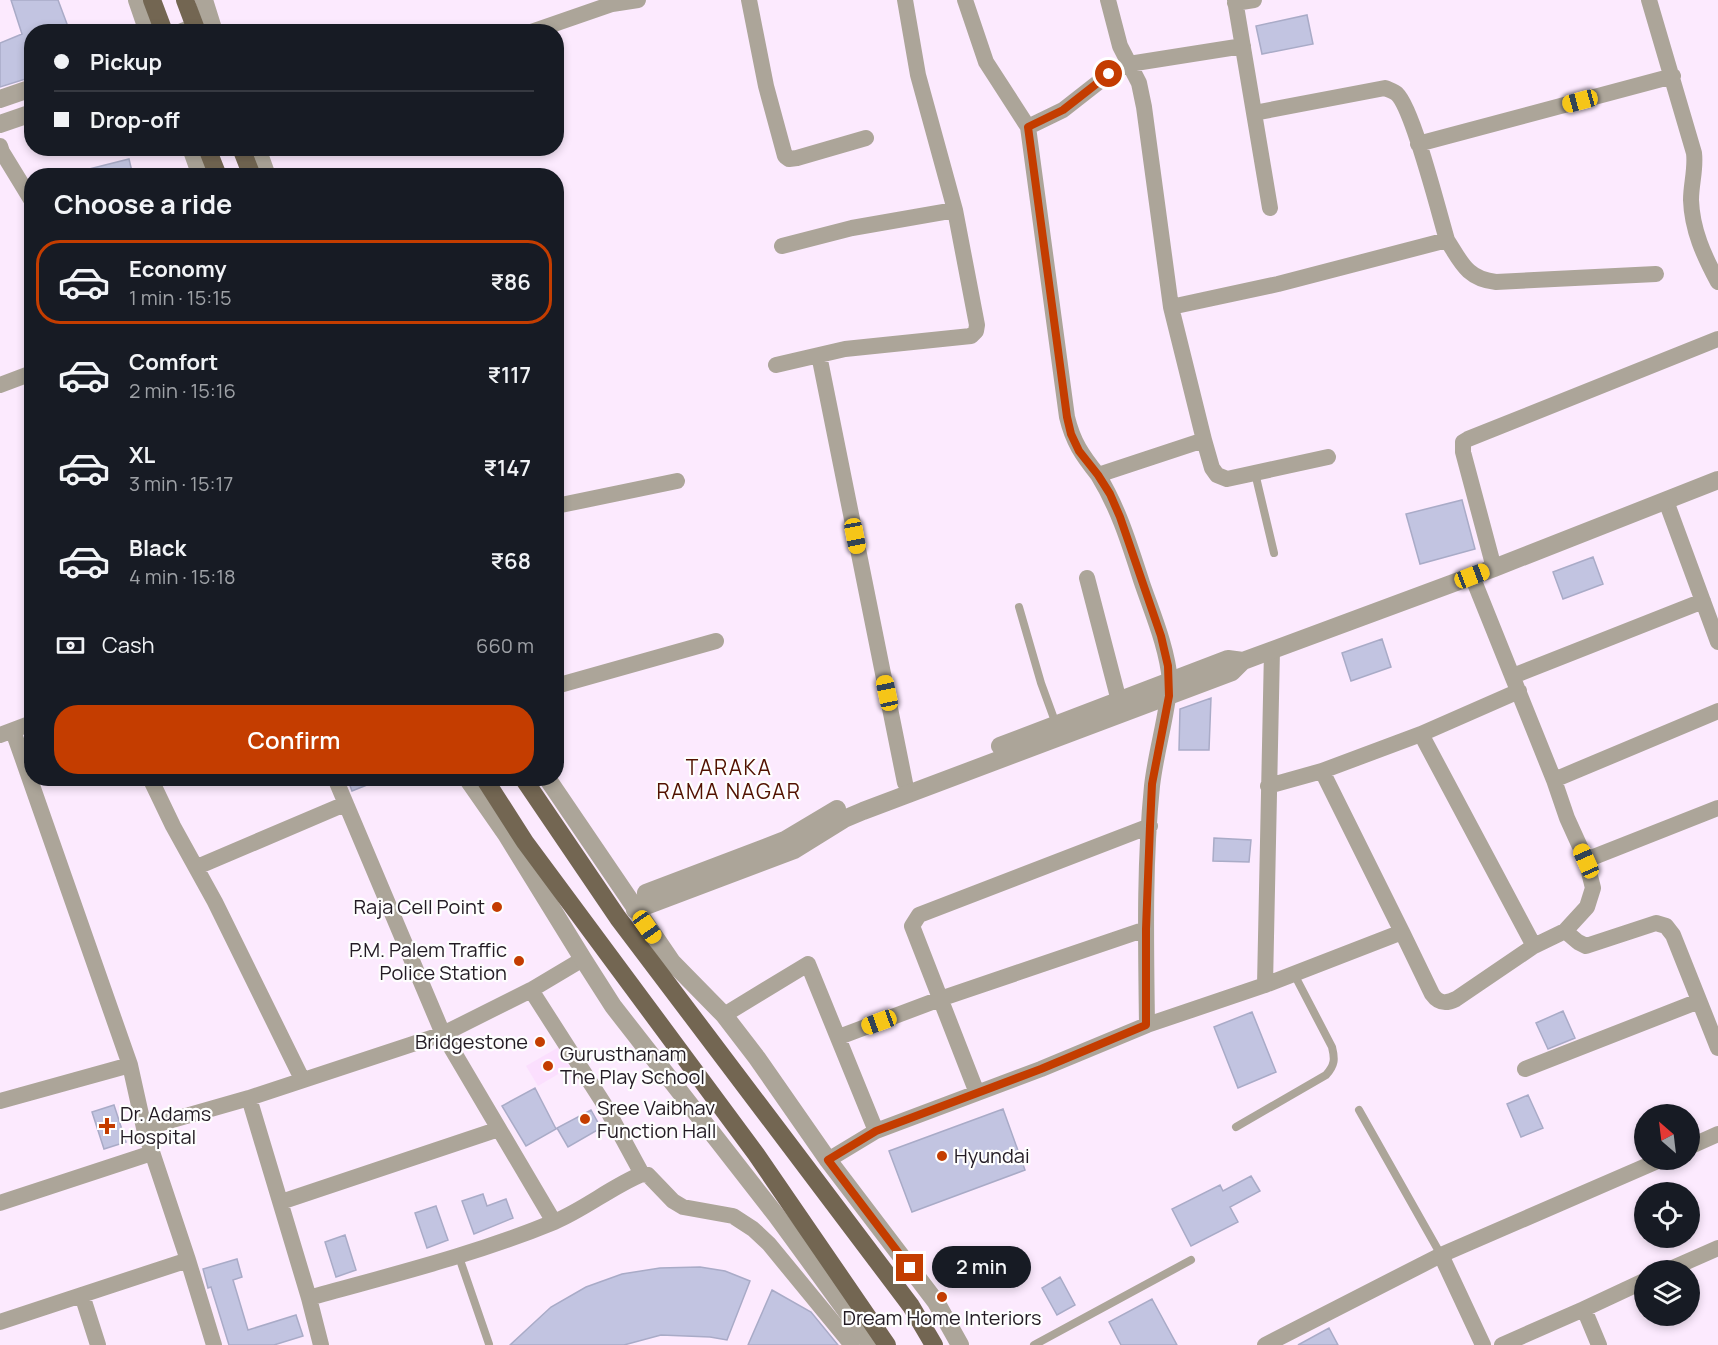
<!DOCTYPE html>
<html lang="en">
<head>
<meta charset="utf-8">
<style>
	:root { --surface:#171b24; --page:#242831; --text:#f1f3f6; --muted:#9ea1a6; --line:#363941; --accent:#c43d00 }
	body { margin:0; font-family:Manrope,sans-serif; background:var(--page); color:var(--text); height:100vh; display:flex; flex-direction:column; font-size:22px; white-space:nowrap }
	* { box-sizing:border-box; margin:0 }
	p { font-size:20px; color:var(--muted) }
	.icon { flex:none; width:33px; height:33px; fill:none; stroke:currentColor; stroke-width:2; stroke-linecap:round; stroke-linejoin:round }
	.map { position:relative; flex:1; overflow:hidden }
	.panel { position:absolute; left:24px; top:168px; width:540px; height:618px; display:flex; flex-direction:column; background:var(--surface); border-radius:24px; box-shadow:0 3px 9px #0003 }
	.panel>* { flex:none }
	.banner { position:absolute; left:24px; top:24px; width:540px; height:132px; border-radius:24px; box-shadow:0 3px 9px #0003; display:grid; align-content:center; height:132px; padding:0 30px; background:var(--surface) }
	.needle { width:39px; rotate:332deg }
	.tools { position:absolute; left:1634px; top:1104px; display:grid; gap:12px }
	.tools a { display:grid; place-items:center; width:66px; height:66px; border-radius:50%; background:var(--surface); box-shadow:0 3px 9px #0003; font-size:30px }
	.end { position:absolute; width:27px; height:27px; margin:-14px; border:8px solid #c43d00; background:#fff; box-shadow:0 0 0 3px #fff }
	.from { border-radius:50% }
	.bubble { position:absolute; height:42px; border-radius:21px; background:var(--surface); box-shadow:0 3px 9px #0003; font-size:20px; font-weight:600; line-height:42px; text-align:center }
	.car { position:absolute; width:18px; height:36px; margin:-18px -9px; border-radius:8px; box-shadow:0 0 4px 2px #0007; background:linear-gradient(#f5c518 24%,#345 0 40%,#f5c518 0 76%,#345 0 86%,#f5c518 0) }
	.banner b { display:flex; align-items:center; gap:21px; height:57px; font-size:22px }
	.banner b+b { border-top:2px solid var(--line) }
	.banner i { width:15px; height:15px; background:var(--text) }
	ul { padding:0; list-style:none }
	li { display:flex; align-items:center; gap:18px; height:84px; margin:0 12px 9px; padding:0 18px; border:3px solid transparent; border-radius:24px }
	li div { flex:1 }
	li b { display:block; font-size:22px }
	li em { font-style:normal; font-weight:600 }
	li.on { border-color:var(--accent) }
	li>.icon { width:54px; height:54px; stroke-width:1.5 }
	h2 { padding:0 30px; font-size:27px; line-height:72px }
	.pay { display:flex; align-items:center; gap:15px; height:66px; padding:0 30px; font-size:22px }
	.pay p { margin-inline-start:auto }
	.cta { display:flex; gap:12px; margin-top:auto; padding:12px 30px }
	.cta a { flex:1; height:69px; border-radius:24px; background:var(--accent); color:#fff; font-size:24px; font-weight:600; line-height:69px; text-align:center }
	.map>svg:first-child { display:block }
	.built { fill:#fbdffe }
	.building { fill:#c2c4e1; stroke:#a9abc7; stroke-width:1.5 }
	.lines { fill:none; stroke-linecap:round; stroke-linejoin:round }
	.service { stroke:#aca599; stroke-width:8 }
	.minor { stroke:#aca599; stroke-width:16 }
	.tertiary { stroke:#aca599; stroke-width:18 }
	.primary { stroke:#736652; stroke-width:18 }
	.route { stroke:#c43d00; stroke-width:8 }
	.poi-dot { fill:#c43d00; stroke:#fefefe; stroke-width:2 }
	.labels { text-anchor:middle; stroke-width:4.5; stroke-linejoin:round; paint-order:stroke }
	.poi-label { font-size:20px; fill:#231b24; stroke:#fefefe; text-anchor:start }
	.neighbourhood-label { font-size:21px; letter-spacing:1.5px; fill:#521100; stroke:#fefefe }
</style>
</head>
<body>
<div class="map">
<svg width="1718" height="1345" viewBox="0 0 1718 1345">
	<rect width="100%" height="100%" fill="#fceafe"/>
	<path class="built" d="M559,1047L570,1067L538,1086L526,1066Z"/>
	<path class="building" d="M11,0H58L70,32H32V77L0,87V43L22,34Z
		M1307,15L1313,44L1262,54L1256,26Z
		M129,159L133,176H82L81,171Z
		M1462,500L1475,549L1420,564L1406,514Z
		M1593,557L1603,584L1563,599L1553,572Z
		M1382,639L1391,667L1351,681L1342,653Z
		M1211,698L1209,750H1179L1180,709Z
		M347,778H382V779L352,791Z
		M1214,838L1251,840L1249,862L1213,861Z
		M1563,1011L1575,1038L1548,1049L1536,1023Z
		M1252,1012L1276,1072L1238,1088L1214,1027Z
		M535,1088L556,1129L526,1146L502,1106Z
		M1528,1095L1543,1128L1521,1137L1507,1104Z
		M114,1105L126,1142L104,1149L92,1112Z
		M1003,1109L1025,1170L912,1212L889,1151Z
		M591,1110L601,1128L568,1147L557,1128Z
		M1251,1176L1260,1191L1230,1207L1238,1222L1191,1246L1172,1209L1220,1185L1223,1191Z
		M483,1194L487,1206L506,1199L513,1218L474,1234L462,1201Z
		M436,1206L448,1240L427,1248L415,1213Z
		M345,1235L356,1270L336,1277L325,1242Z
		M237,1259L242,1277L233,1280L248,1330L296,1315L303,1336L274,1345H229L211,1287L208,1288L203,1269Z
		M700,1267L725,1271L750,1281L727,1340L710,1337L661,1335L624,1345H510L551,1307L586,1287L622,1274L660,1268Z
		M1060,1277L1075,1305L1057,1315L1042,1288Z
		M772,1290L811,1312L838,1345H748Z
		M1152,1299L1177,1345H1121L1109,1322Z
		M1329,1328L1338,1345H1298Z"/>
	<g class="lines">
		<path class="service" d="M1255,473L1274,553
			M1019,607L1041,683L1056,724
			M1359,1110L1441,1255
			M1236,1127L1326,1075C1335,1065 1335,1059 1332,1047L1294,974
			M459,1257L489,1344
			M1034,1345L1191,1260"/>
		<path class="minor" d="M749,0L766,86L785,156L789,159L797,158L866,138
			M965,0L986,62L1028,127L1067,417C1073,442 1082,455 1098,475L1204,440L1171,307L1144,107L1139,83L1120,46L1108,0
			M1235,0L1270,208
			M1649,0L1694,153C1696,169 1691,184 1691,200C1692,230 1704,256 1718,282
			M1235,3L1254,0
			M531,32L612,4L638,0
			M1028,127L1063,110L1109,74L1129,64L1243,46
			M1418,144L1673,76
			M0,146L2,152L32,201
			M1447,240C1461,262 1467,279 1496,282L1656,274
			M782,246L852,228L955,210
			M1171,307L1278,284L1447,240C1439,213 1413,109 1397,94C1394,91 1389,90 1385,88L1254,113
			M819,355L905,783
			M776,365L845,349L971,336L976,331L977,325L955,210L918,75L905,0
			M0,385L32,373
			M1204,440L1212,468L1217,475L1227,479L1328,457
			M1666,501L1718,642
			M556,506L677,481
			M1494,568L1463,452V442L1468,439L1718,339
			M1472,576L1554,780
			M1087,578L1119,701
			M1513,676L1703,601
			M556,686L716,641
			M1718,711L1554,780L1567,818L1586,860L1593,888L1587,907L1565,931L1578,942L1586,946L1656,923L1666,926L1673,935L1718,1048
			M13,731L130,1065L144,1128
			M1421,734L1519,691
			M0,735L32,723
			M1322,771L1421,734L1534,946L1456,999C1446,1004 1439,1004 1432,994L1402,932
			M150,778L173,826L215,902L302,1079
			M335,778L443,1034L554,1222
			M1586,860L1718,808
			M197,867L345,804
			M1534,946L1565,931
			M1265,985L1402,932L1322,771L1268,786
			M531,990L604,1104L642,1174
			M724,1015L808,964L876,1131L828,1160
			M1147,1025L1265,985L1272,650
			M839,1037L940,999L1146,929
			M1525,1069L1699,1001
			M977,1093L912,926L919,915L1150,826
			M249,1098L309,1298
			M0,1101L130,1065
			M876,1131L1041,1069L1147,1025C1146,946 1144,865 1152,786C1156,751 1167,717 1170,681C1167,647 1153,615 1142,583C1130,546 1119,509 1098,475
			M1689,1147L1718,1134
			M281,1202L499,1129
			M0,1203L152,1153
			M1441,1255L1483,1345
			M1668,1270L1718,1248
			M82,1295L98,1345
			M1584,1309L1644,1281
			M0,1322L188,1260
			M214,1345L188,1260L144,1128L249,1098L443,1034L531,990L583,959
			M321,1345L309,1298C391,1275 474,1255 554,1222C585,1209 611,1187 642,1174L648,1175L673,1201L683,1207L733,1216L753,1229L769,1244L852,1345
			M1265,1345L1441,1255L1660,1160
			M1502,1345L1584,1309L1599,1345"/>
		<path class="tertiary" d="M137,0L148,32
			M204,0L214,32
			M182,32L209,21
			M0,99L32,88
			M0,124L32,113
			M191,148L201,176
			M257,148L267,176
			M1000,746L1228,659L1243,661
			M467,778L506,834L583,959L613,1006L776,1215L871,1345
			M547,778L672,962L724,1015L757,1058L828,1160L936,1302L960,1345
			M646,893L785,840L837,809
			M635,910L794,850L844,819L863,811L1232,672L1243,661L1494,568L1718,480"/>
		<path class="primary" d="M152,0L164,32
			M185,0L197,32
			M207,148L218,176
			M241,148L252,176
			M484,778L525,842L756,1154L887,1345
			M523,778L618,918L911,1306L934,1345"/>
	</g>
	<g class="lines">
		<path class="route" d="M910,1268L828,1160L876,1131L1041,1069L1146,1025V929L1150,826L1152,784L1169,696L1168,666L1161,636L1120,517L1110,494L1098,475L1079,451L1071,434L1067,417L1028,127L1063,110L1109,74"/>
	</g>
	<g class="poi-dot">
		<circle cx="497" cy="907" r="6"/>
		<circle cx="519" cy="961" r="6"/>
		<circle cx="540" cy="1042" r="6"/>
		<circle cx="548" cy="1066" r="6"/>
		<circle cx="585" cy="1119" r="6"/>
		<path d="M104 1117h6v6h6v6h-6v6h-6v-6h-6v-6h6z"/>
		<circle cx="942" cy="1156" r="6"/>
		<circle cx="942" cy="1297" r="6"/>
	</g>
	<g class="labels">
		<g class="poi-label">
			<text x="485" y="914" text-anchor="end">Raja Cell Point</text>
			<text x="507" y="957" text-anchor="end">P.M. Palem Traffic<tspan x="507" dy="23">Police Station</tspan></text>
			<text x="528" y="1049" text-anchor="end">Bridgestone</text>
			<text x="560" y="1061">Gurusthanam<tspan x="560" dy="23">The Play School</tspan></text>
			<text x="597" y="1115">Sree Vaibhav<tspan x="597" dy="23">Function Hall</tspan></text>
			<text x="120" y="1121">Dr. Adams<tspan x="120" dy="23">Hospital</tspan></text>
			<text x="954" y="1163">Hyundai</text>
			<text x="942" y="1325" text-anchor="middle">Dream Home Interiors</text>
		</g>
		<g class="neighbourhood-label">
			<text x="729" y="775">TARAKA<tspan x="729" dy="24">RAMA NAGAR</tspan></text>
		</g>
	</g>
</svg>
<div class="tools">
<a><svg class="needle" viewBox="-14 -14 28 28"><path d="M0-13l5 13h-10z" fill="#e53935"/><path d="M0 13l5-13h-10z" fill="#9ea1a6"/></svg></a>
<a><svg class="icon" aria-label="locate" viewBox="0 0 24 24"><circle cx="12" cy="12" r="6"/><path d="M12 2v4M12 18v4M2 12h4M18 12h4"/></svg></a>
<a><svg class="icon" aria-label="layers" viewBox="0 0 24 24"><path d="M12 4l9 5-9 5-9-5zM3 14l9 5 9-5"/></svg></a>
</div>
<i class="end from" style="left:1109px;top:74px"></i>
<i class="end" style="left:910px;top:1268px"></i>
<div class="bubble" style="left:932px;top:1246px;width:99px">2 min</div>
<i class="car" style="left:1580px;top:101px;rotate:255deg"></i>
<i class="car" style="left:855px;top:536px;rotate:169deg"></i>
<i class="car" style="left:1472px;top:576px;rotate:69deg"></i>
<i class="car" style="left:887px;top:693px;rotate:348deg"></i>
<i class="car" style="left:1586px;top:861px;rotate:336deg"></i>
<i class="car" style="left:647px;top:927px;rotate:145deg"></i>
<i class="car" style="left:879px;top:1022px;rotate:250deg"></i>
<div class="banner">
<b><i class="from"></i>Pickup</b>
<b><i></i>Drop-off</b>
</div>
<section class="panel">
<h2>Choose a ride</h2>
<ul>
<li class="on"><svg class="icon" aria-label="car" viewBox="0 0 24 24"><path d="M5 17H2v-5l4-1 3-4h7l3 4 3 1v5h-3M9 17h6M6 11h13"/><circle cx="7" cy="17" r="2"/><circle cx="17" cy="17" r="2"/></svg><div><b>Economy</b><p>1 min · 15:15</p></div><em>₹86</em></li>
<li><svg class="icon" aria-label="car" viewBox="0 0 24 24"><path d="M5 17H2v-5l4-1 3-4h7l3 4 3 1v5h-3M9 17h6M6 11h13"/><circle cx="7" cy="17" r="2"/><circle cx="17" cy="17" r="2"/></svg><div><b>Comfort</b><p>2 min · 15:16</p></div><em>₹117</em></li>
<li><svg class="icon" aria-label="car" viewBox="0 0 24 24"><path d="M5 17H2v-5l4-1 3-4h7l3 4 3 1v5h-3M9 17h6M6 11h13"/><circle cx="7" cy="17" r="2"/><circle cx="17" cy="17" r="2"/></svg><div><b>XL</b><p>3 min · 15:17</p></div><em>₹147</em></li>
<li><svg class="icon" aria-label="car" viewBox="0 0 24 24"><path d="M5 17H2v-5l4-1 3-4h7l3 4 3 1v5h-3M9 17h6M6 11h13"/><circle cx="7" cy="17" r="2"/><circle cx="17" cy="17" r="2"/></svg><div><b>Black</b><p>4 min · 15:18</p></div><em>₹68</em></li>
</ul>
<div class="pay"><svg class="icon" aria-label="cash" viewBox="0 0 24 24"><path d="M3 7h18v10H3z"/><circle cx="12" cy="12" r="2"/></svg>Cash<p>660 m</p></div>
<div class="cta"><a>Confirm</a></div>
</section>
</div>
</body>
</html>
